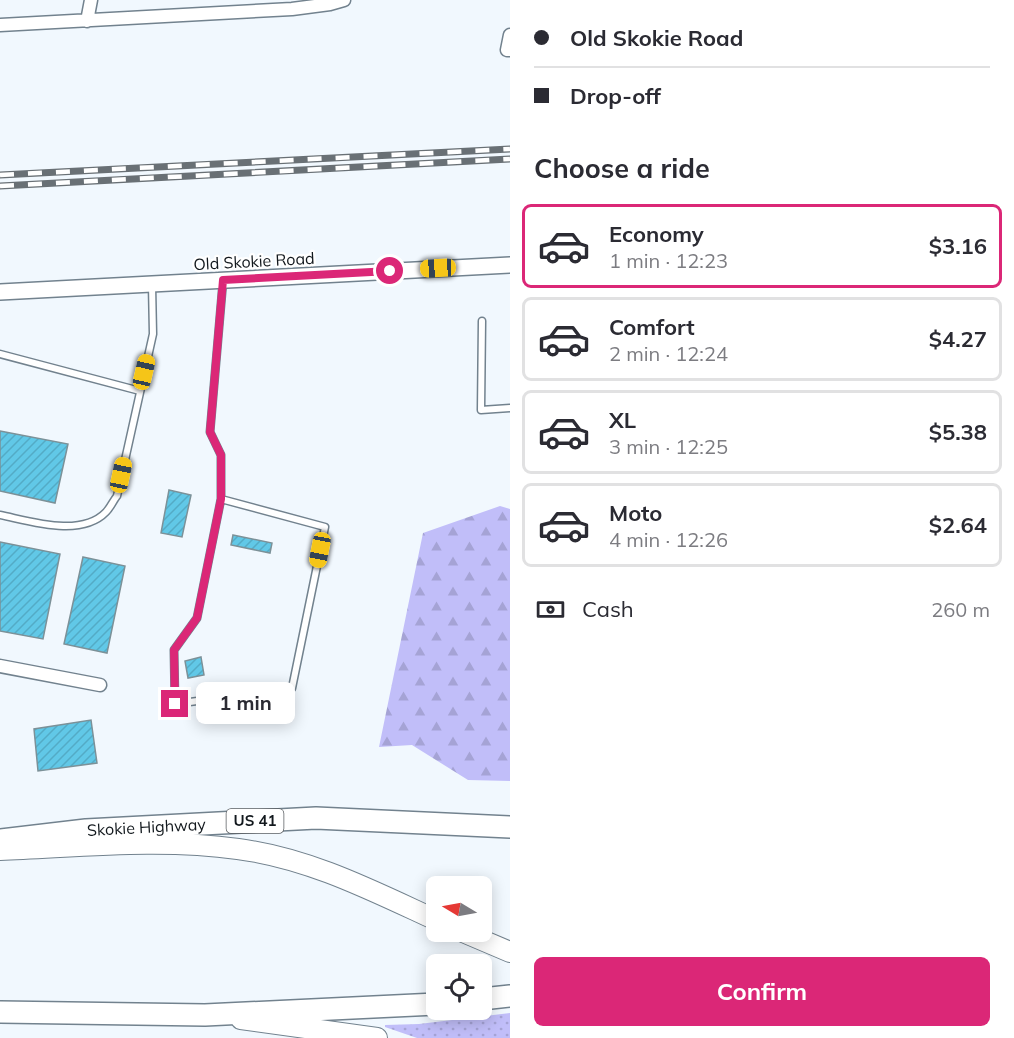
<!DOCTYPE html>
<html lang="en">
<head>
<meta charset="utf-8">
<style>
	:root { --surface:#fff; --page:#f7f7f7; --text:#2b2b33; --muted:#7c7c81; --line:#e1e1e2; --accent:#db2777 }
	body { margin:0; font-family:Mulish,sans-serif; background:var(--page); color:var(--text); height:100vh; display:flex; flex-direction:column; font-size:22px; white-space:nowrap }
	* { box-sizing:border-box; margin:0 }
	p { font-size:20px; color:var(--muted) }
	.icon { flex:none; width:33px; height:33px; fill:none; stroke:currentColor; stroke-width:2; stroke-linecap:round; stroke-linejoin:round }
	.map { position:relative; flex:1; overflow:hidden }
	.panel { display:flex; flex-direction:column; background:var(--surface); width:504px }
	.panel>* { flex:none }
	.guide { display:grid; align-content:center; height:132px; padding:0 24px; background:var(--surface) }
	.needle { width:39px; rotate:280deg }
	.controls { position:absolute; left:426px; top:876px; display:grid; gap:12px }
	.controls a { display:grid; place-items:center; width:66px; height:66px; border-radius:9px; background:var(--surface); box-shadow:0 3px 15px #0003; font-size:30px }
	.end { position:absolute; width:27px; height:27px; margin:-14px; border:8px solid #db2777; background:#fff; box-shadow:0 0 0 3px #fff }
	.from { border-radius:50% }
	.bubble { position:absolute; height:42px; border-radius:9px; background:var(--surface); box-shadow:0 3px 15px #0003; font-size:20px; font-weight:700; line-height:42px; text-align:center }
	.car { position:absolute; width:18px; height:36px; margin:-18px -9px; border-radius:8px; box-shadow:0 0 4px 2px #0007; background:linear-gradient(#f5c518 24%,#345 0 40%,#f5c518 0 76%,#345 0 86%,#f5c518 0) }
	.guide b { display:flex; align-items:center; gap:21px; height:57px; font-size:22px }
	.guide b+b { border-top:2px solid var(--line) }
	.guide i { width:15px; height:15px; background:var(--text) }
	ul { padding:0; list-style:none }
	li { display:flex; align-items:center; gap:18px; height:84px; margin:0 12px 9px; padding:0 12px; border:3px solid var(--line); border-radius:9px }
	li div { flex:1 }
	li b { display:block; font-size:22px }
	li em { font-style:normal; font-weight:700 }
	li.selected { border-color:var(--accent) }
	li>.icon { width:54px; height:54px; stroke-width:1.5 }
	h2 { padding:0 24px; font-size:27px; line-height:72px }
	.pay { display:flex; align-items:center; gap:15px; height:66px; padding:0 24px; font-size:22px }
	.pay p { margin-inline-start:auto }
	.primary-button { display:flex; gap:12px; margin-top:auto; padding:12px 24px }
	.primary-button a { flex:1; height:69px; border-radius:9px; background:var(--accent); color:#fff; font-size:24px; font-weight:700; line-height:69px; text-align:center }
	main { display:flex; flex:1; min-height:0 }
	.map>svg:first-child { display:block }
	.grass { fill:url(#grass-dots) }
	.forest { fill:url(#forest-firs) }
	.building { fill:url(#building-hatch); stroke:#7c9198; stroke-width:1.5 }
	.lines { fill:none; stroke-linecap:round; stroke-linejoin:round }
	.service-casing { stroke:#72828e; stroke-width:9 }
	.minor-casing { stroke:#72828e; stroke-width:15 }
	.tertiary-casing { stroke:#72828e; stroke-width:18 }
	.primary-casing { stroke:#72828e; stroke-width:22 }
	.trunk-casing { stroke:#72828e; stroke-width:24 }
	.service { stroke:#fff; stroke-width:6 }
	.minor { stroke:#fff; stroke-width:12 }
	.tertiary { stroke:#fff; stroke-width:15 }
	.primary { stroke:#fff; stroke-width:20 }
	.trunk { stroke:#fff; stroke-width:21 }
	.rail-casing { stroke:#697075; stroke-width:7 }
	.rail { stroke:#fff; stroke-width:4.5; stroke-dasharray:14; stroke-linecap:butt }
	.route { stroke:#db2777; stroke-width:8 }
	.labels { text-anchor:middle; stroke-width:4.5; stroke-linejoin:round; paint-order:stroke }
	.shield { fill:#fff; stroke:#595d61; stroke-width:1.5 }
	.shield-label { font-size:15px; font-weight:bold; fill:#12181d }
	.street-label { font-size:16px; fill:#12181d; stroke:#fff }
</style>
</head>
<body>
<main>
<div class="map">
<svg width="510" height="1038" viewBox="0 0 510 1038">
	<defs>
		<pattern id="grass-dots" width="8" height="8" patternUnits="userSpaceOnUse" patternTransform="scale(1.5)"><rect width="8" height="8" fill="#c1bef9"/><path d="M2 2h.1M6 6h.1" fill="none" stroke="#a5a3d5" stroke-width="1.8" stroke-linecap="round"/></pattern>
		<pattern id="forest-firs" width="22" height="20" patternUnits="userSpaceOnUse" patternTransform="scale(1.5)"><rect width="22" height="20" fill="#c1bef9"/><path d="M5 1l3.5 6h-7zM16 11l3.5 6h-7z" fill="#a5a3d5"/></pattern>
		<pattern id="building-hatch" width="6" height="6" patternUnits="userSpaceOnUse" patternTransform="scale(1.5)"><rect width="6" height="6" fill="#61c8e7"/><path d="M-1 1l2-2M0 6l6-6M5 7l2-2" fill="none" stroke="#53abc6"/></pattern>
	</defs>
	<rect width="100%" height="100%" fill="#f1f8fe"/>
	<path class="grass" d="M510,1013V1038H417L385,1027V1025L419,1024Z"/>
	<path class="forest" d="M500,506L510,509V781L468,780L412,745L379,747L423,533Z"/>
	<path class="building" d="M0,431L68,444L55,503L0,491Z
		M169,490L191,495L182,537L161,533Z
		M233,535L272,543L270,553L231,545Z
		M0,542L60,554L43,639L0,631Z
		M83,557L125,566L107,653L64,644Z
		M201,657L204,675L188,678L185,661Z
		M91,720L97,763L38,771L34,729Z"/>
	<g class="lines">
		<defs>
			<path id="service" d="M482,321L481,410L510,408
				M0,354L140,391
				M221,499L325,527L292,688L175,704L174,650L197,618L221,499V455L210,432L223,281
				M0,515C30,521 81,538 106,512C110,508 113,501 117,496L153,334L152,285"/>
			<path id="minor" d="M87,21L91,0
				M0,25L292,9L330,4L344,0
				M510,35L507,50H510
				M0,666L100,685"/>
			<path id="tertiary" d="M0,292L510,265"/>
			<path id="primary" d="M0,850C79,847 160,838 238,849C309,858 373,891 436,920
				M463,932L510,952
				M241,1019L377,1038"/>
			<g id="trunk">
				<path id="s1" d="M0,840L86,830L316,818L510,827"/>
				<path d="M482,999L510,996"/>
				<path d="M0,1012L205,1015L436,1004"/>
			</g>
		</defs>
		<use href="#service" class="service-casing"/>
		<use href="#minor" class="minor-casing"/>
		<use href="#tertiary" class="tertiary-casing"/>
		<use href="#primary" class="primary-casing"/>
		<use href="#trunk" class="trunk-casing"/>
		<use href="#service" class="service"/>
		<use href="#minor" class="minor"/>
		<use href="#tertiary" class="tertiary"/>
		<use href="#primary" class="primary"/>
		<use href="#trunk" class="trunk"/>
		<defs>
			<path id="rail" d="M0,175L510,149
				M0,186L510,159"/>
		</defs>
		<use href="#rail" class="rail-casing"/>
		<use href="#rail" class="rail"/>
	</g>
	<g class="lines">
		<path class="route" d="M175,704L174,650L197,618L221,499V455L210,432L223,280L390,271"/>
	</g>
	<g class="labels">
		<rect class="shield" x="226.5" y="809" width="57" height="24" rx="4.5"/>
		<g class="shield-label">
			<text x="255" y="826">US 41</text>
		</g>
		<g class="street-label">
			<text transform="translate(254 261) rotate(-3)" y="6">Old Skokie Road</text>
			<text dy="6" stroke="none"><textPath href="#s1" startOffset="147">Skokie Highway</textPath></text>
		</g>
	</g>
</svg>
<div class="controls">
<a><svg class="needle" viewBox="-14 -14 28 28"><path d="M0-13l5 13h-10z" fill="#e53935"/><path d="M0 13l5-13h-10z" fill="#7c7c81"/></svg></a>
<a><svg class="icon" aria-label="locate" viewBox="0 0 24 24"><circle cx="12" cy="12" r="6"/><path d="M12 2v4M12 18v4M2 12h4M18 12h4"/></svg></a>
</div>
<i class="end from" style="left:390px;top:271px"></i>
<i class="end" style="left:175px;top:704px"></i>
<div class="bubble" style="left:196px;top:682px;width:99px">1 min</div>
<i class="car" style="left:438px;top:268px;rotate:267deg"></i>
<i class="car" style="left:144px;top:372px;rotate:13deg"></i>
<i class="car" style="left:121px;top:475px;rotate:12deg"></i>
<i class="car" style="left:320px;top:550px;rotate:191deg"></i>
</div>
<section class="panel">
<div class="guide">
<b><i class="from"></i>Old Skokie Road</b>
<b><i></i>Drop-off</b>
</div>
<h2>Choose a ride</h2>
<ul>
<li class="selected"><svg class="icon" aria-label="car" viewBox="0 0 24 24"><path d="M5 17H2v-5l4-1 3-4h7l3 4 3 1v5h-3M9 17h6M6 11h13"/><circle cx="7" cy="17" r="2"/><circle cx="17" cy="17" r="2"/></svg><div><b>Economy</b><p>1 min · 12:23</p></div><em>$3.16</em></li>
<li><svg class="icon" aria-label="car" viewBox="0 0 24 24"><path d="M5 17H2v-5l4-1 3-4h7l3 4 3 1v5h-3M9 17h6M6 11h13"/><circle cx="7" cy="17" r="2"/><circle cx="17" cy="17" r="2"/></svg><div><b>Comfort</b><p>2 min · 12:24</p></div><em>$4.27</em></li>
<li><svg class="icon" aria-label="car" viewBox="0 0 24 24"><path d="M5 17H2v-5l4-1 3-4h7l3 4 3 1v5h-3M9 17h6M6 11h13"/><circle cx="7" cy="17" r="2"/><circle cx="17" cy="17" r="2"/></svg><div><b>XL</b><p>3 min · 12:25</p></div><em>$5.38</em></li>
<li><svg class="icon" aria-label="car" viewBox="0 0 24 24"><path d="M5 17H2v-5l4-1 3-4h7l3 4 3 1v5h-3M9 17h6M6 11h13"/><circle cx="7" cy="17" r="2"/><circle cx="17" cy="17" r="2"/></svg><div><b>Moto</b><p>4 min · 12:26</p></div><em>$2.64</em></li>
</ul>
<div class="pay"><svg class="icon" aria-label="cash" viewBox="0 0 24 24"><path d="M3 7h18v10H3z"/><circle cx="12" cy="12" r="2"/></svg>Cash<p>260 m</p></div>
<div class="primary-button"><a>Confirm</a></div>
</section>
</main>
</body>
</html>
